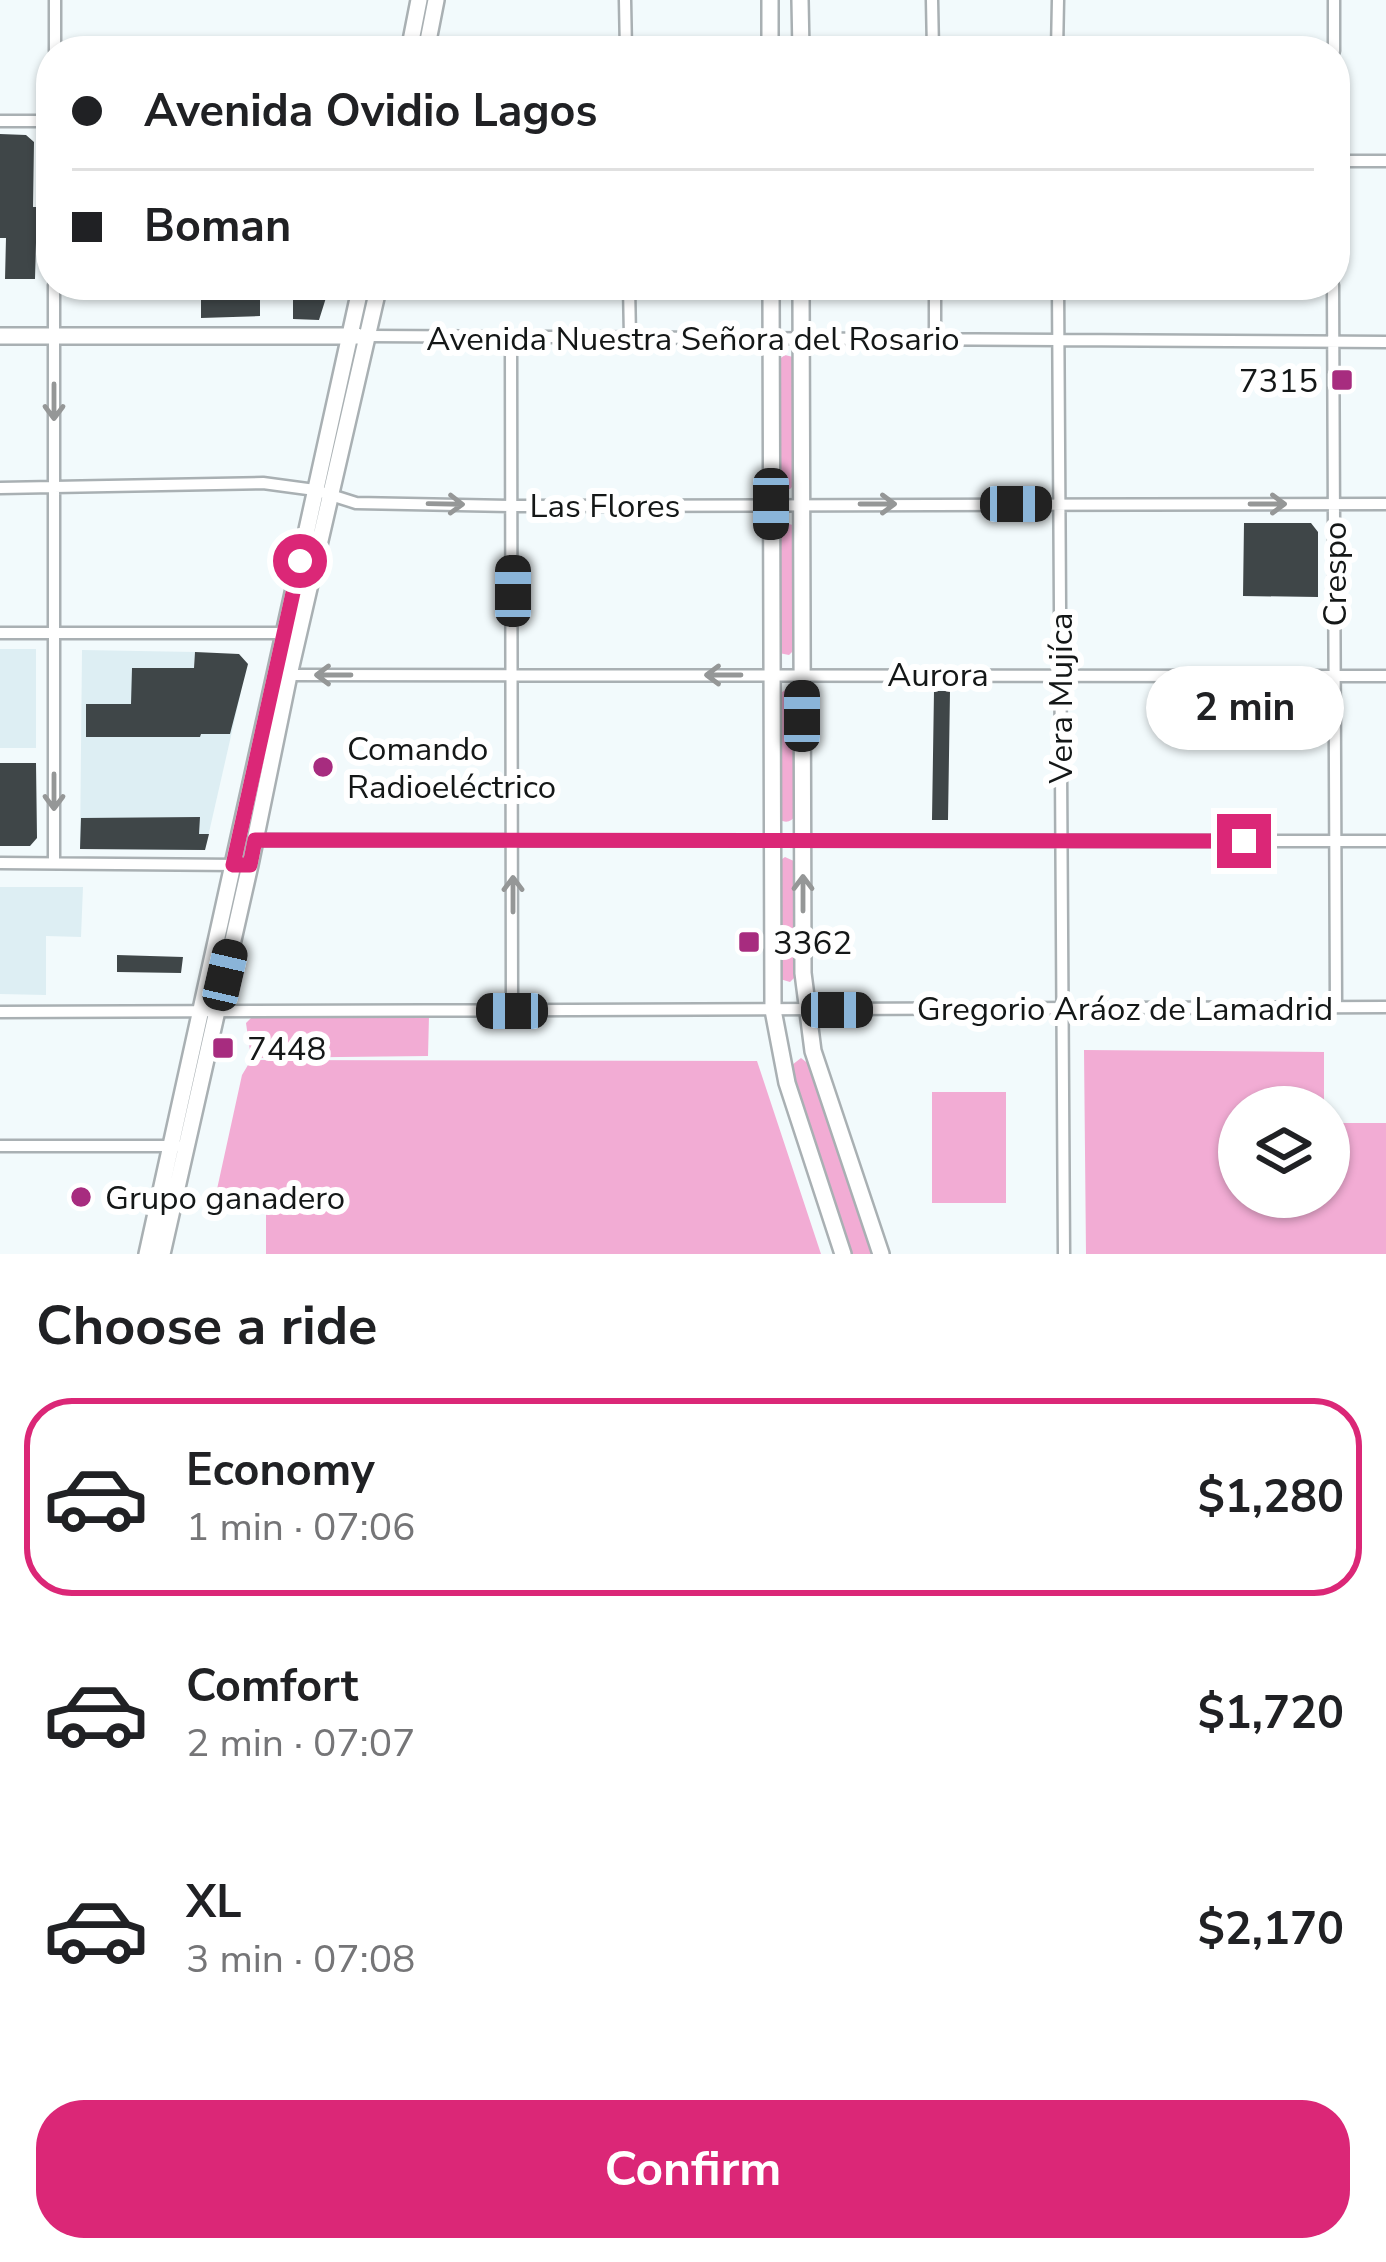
<!DOCTYPE html>
<html lang="en">
<head>
<meta charset="utf-8">
<style>
	:root { --surface:#fff; --page:#f2f2f2; --text:#202124; --muted:#757577; --line:#e0e0e0; --accent:#db2777 }
	body { margin:0; font-family:"Nunito Sans",sans-serif; background:var(--page); color:var(--text); height:100vh; display:flex; flex-direction:column; font-size:45px; white-space:nowrap }
	* { box-sizing:border-box; margin:0 }
	p { font-size:39px; color:var(--muted) }
	.icon { flex:none; width:66px; height:66px; fill:none; stroke:currentColor; stroke-width:2; stroke-linecap:round; stroke-linejoin:round }
	.map { position:relative; height:1254px; overflow:hidden }
	.drawer { display:flex; flex-direction:column; background:var(--surface); flex:1 }
	.drawer>* { flex:none }
	.banner { position:absolute; left:36px; top:36px; width:1314px; height:264px; border-radius:48px; box-shadow:0 3px 9px #0004; display:grid; align-content:center; height:264px; padding:0 36px; background:var(--surface) }
	.controls { position:absolute; left:1218px; top:1086px; display:grid; gap:24px }
	.controls a { display:grid; place-items:center; width:132px; height:132px; border-radius:50%; background:var(--surface); box-shadow:0 3px 9px #0004; font-size:60px }
	.end { position:absolute; width:54px; height:54px; margin:-27px; border:15px solid #db2777; background:#fff; box-shadow:0 0 0 6px #fff }
	.from { border-radius:50% }
	.bubble { position:absolute; height:84px; border-radius:42px; background:var(--surface); box-shadow:0 3px 9px #0004; font-size:39px; font-weight:700; line-height:84px; text-align:center }
	.car { position:absolute; width:36px; height:72px; margin:-36px -18px; border-radius:15px; box-shadow:0 0 9px 3px #0007; background:linear-gradient(#222 24%,#8ab4d8 0 40%,#222 0 76%,#8ab4d8 0 86%,#222 0) }
	.banner b { display:flex; align-items:center; gap:42px; height:114px; font-size:45px }
	.banner b+b { border-top:3px solid var(--line) }
	.banner i { width:30px; height:30px; background:var(--text) }
	ul { padding:0; list-style:none }
	li { display:flex; align-items:center; gap:36px; height:198px; margin:0 24px 18px; padding:0 12px; border:6px solid transparent; border-radius:48px }
	li div { flex:1 }
	li b { display:block; font-size:45px }
	li em { font-style:normal; font-weight:700 }
	li.current { border-color:var(--accent) }
	li>.icon { width:108px; height:108px; stroke-width:1.5 }
	h2 { padding:0 36px; font-size:54px; line-height:144px }
	.cta { display:flex; gap:24px; margin-top:auto; padding:24px 36px }
	.cta a { flex:1; height:138px; border-radius:48px; background:var(--accent); color:#fff; font-size:48px; font-weight:700; line-height:138px; text-align:center }
	.map>svg:first-child { display:block }
	.built { fill:#ddeef3 }
	.green { fill:#f2acd4 }
	.building { fill:#3f4648 }
	.lines { fill:none; stroke-linecap:round; stroke-linejoin:round }
	.street-casing { stroke:#a9b0b3; stroke-width:15 }
	.secondary-casing { stroke:#a9b0b3; stroke-width:20 }
	.street { stroke:#fff; stroke-width:10 }
	.secondary { stroke:#fff; stroke-width:15 }
	.oneway { stroke:#959797 }
	.route { stroke:#db2777; stroke-width:15 }
	.poi-dot { fill:#a72c7f; stroke:#fff; stroke-width:4.5 }
	.labels { text-anchor:middle; stroke-width:12; stroke-linejoin:round; paint-order:stroke }
	.street-label { font-size:33px; fill:#141717; stroke:#fff }
	.poi-label { font-size:33px; fill:#141717; stroke:#fff; text-anchor:start }
</style>
</head>
<body>
<div class="map">
<svg width="1386" height="1254" viewBox="0 0 1386 1254">
	<rect width="100%" height="100%" fill="#f2fafc"/>
	<path class="built" d="M0,649H36V748H0Z
		M82,650L195,652L193,694L241,692L205,850L80,849Z
		M0,887H83L81,937L46,936V995L0,994Z"/>
	<path class="green" d="M785,355L793,357L797,364V482L790,489H784L778,482V360Z
		M785,523L793,525L795,529L796,648L789,655L779,653L778,528Z
		M785,690L793,692L795,695L796,815C791,822 786,824 779,819L778,695Z
		M785,857L796,862L797,975L790,982L780,979L778,862Z
		M429,1016L428,1056L251,1058L246,1023L252,1017Z
		M1084,1050L1324,1052V1107H1239V1197H1329V1123H1386V1254H1086Z
		M801,1058L810,1065L874,1254H851L791,1069L792,1065Z
		M251,1060L757,1061L821,1254H266V1211L212,1212L242,1075Z
		M932,1092H1006V1203H932Z"/>
	<path class="building" d="M0,134L26,135L34,142L33,207H37L35,279H5L6,238H0Z
		M201,285H260V316L201,318Z
		M304,285H330L319,320L293,319V299H304Z
		M1244,523H1311L1318,532V597L1243,596Z
		M195,652L239,654L248,664L230,734H201L200,737H86V704H131L132,668H194Z
		M934,691H950L948,820H932Z
		M0,763H36L37,838L30,846H0Z
		M200,817L199,834H209L205,850L80,849L81,818Z
		M117,955L183,957L181,973L117,972Z"/>
	<g class="lines">
		<defs>
			<path id="street" d="M625,0L626,51
				M932,0L933,51
				M1334,0V51
				M55,51V0
				M1057,51L1058,0
				M0,121H51
				M1335,161H1386
				M629,285L630,338
				M935,285V340
				M1058,285L1064,1254
				M1333,285L1336,1007
				M369,336L1386,342
				M511,337L512,1011
				M0,488L263,483L315,490L356,503L512,506L1386,504
				M0,633H289
				M285,675L1386,676
				M255,840L1386,841
				M0,863L237,865
				M54,863V285
				M0,1012L1386,1007
				M0,1146H177"/>
			<path id="secondary" d="M770,0V51
				M800,0L801,51
				M409,51L419,0
				M426,51L436,0
				M771,285L773,1010L787,1083L843,1254
				M801,285L803,973L813,1051L881,1254
				M0,336H357
				M147,1254L361,285
				M162,1254L250,865L289,675L379,285"/>
		</defs>
		<use href="#street" class="street-casing"/>
		<use href="#secondary" class="secondary-casing"/>
		<use href="#street" class="street"/>
		<use href="#secondary" class="secondary"/>
	</g>
	<defs><path id="oneway-shaft" d="M-6 0H5M1.5-3L5.5 0L1.5 3" fill="none" stroke-width="1.6" stroke-linecap="round" stroke-linejoin="round" transform="scale(3)"/></defs>
	<g class="oneway">
		<use href="#oneway-shaft" transform="translate(54 402) rotate(90)"/>
		<use href="#oneway-shaft" transform="translate(446 504) rotate(1)"/>
		<use href="#oneway-shaft" transform="translate(878 504)"/>
		<use href="#oneway-shaft" transform="translate(1268 504)"/>
		<use href="#oneway-shaft" transform="translate(333 675) rotate(-180)"/>
		<use href="#oneway-shaft" transform="translate(723 675) rotate(180)"/>
		<use href="#oneway-shaft" transform="translate(54 792) rotate(90)"/>
		<use href="#oneway-shaft" transform="translate(803 893) rotate(-90)"/>
		<use href="#oneway-shaft" transform="translate(513 894) rotate(-90)"/>
	</g>
	<g class="lines">
		<path class="route" d="M300,561L233,865H250L255,840L1244,841"/>
	</g>
	<g class="poi-dot">
		<rect x="1330" y="368" width="24" height="24" rx="6"/>
		<circle cx="323" cy="767" r="12"/>
		<rect x="737" y="930" width="24" height="24" rx="6"/>
		<rect x="211" y="1036" width="24" height="24" rx="6"/>
		<circle cx="81" cy="1197" r="12"/>
	</g>
	<g class="labels">
		<g class="street-label">
			<text x="693" y="350">Avenida Nuestra Señora del Rosario</text>
			<text x="605" y="517">Las Flores</text>
			<text transform="translate(1334 574) rotate(-90)" y="12">Crespo</text>
			<text x="938" y="686">Aurora</text>
			<text transform="translate(1060 698) rotate(-90)" y="12">Vera Mujíca</text>
			<text x="1125" y="1020">Gregorio Aráoz de Lamadrid</text>
		</g>
		<g class="poi-label">
			<text x="1318" y="392" text-anchor="end">7315</text>
			<text x="347" y="760">Comando<tspan x="347" dy="38">Radioeléctrico</tspan></text>
			<text x="773" y="954">3362</text>
			<text x="247" y="1060">7448</text>
			<text x="105" y="1209">Grupo ganadero</text>
		</g>
	</g>
</svg>
<div class="controls">
<a><svg class="icon" aria-label="layers" viewBox="0 0 24 24"><path d="M12 4l9 5-9 5-9-5zM3 14l9 5 9-5"/></svg></a>
</div>
<i class="end from" style="left:300px;top:561px"></i>
<i class="end" style="left:1244px;top:841px"></i>
<div class="bubble" style="left:1146px;top:666px;width:198px">2 min</div>
<i class="car" style="left:771px;top:504px;rotate:180deg"></i>
<i class="car" style="left:1016px;top:504px;rotate:90deg"></i>
<i class="car" style="left:513px;top:591px;rotate:0deg"></i>
<i class="car" style="left:802px;top:716px;rotate:0deg"></i>
<i class="car" style="left:225px;top:975px;rotate:13deg"></i>
<i class="car" style="left:837px;top:1010px;rotate:90deg"></i>
<i class="car" style="left:512px;top:1011px;rotate:270deg"></i>
<div class="banner">
<b><i class="from"></i>Avenida Ovidio Lagos</b>
<b><i></i>Boman</b>
</div>
</div>
<section class="drawer">
<h2>Choose a ride</h2>
<ul>
<li class="current"><svg class="icon" aria-label="car" viewBox="0 0 24 24"><path d="M5 17H2v-5l4-1 3-4h7l3 4 3 1v5h-3M9 17h6M6 11h13"/><circle cx="7" cy="17" r="2"/><circle cx="17" cy="17" r="2"/></svg><div><b>Economy</b><p>1 min · 07:06</p></div><em>$1,280</em></li>
<li><svg class="icon" aria-label="car" viewBox="0 0 24 24"><path d="M5 17H2v-5l4-1 3-4h7l3 4 3 1v5h-3M9 17h6M6 11h13"/><circle cx="7" cy="17" r="2"/><circle cx="17" cy="17" r="2"/></svg><div><b>Comfort</b><p>2 min · 07:07</p></div><em>$1,720</em></li>
<li><svg class="icon" aria-label="car" viewBox="0 0 24 24"><path d="M5 17H2v-5l4-1 3-4h7l3 4 3 1v5h-3M9 17h6M6 11h13"/><circle cx="7" cy="17" r="2"/><circle cx="17" cy="17" r="2"/></svg><div><b>XL</b><p>3 min · 07:08</p></div><em>$2,170</em></li>
</ul>
<div class="cta"><a>Confirm</a></div>
</section>
</body>
</html>
